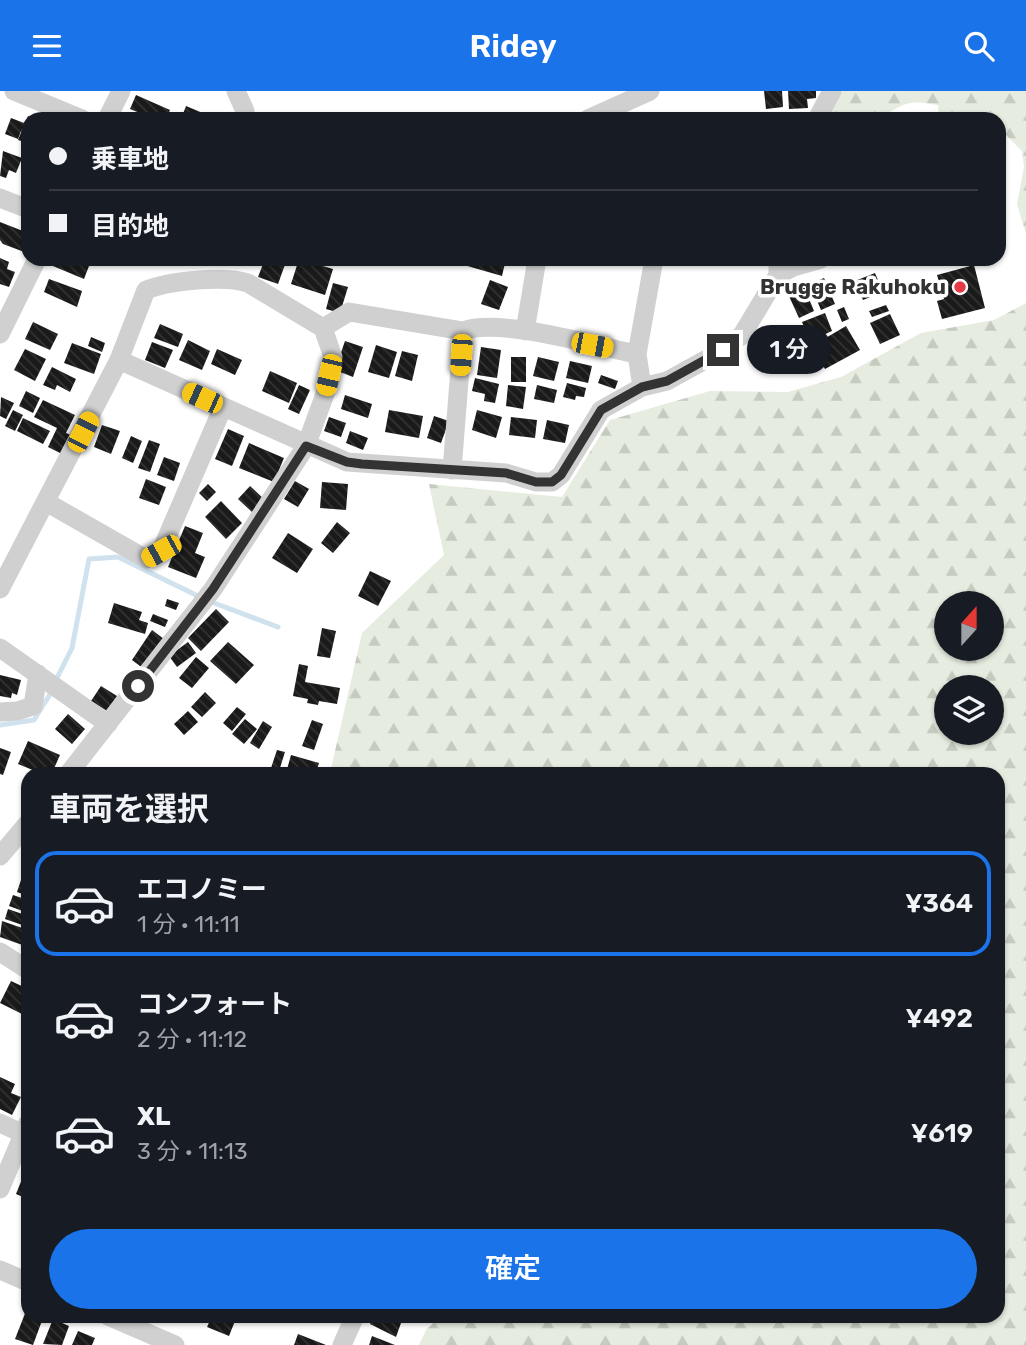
<!DOCTYPE html>
<html lang="ja">
<head>
<meta charset="utf-8">
<style>
	:root { --surface:#171b24; --page:#20242c; --text:#f1f3f6; --muted:#9ea1a6; --line:#363941; --accent:#1a73e8 }
	body { margin:0; font-family:Rubik,"Noto Sans JP",sans-serif; background:var(--page); color:var(--text); height:100vh; display:flex; flex-direction:column; font-size:26px; white-space:nowrap }
	* { box-sizing:border-box; margin:0 }
	p { font-size:23px; color:var(--muted) }
	.icon { flex:none; width:38px; height:38px; fill:none; stroke:currentColor; stroke-width:2; stroke-linecap:round; stroke-linejoin:round }
	.map { position:relative; flex:1; overflow:hidden }
	.details { position:absolute; left:21px; top:676px; width:984px; height:556px; display:flex; flex-direction:column; background:var(--surface); border-radius:21px; box-shadow:0 2px 5px #0004 }
	.details>* { flex:none }
	.top-card { position:absolute; left:21px; top:21px; width:985px; height:154px; border-radius:21px; box-shadow:0 2px 5px #0004; display:grid; align-content:center; height:154px; padding:0 28px; background:var(--surface) }
	.needle { width:46px; rotate:21deg }
	.fabs { position:absolute; left:934px; top:500px; display:grid; gap:14px }
	.fabs a { display:grid; place-items:center; width:70px; height:70px; border-radius:50%; background:var(--surface); box-shadow:0 2px 5px #0004; font-size:35px }
	.end { position:absolute; width:32px; height:32px; margin:-16px; border:9px solid #333; background:#fff; box-shadow:0 0 0 4px #fff }
	.from { border-radius:50% }
	.bubble { position:absolute; height:49px; border-radius:24px; background:var(--surface); box-shadow:0 2px 5px #0004; font-size:23px; font-weight:600; line-height:49px; text-align:center }
	.car { position:absolute; width:21px; height:42px; margin:-21px -10px; border-radius:9px; box-shadow:0 0 5px 2px #0007; background:linear-gradient(#f5c518 24%,#345 0 40%,#f5c518 0 76%,#345 0 86%,#f5c518 0) }
	.top-card b { display:flex; align-items:center; gap:24px; height:66px; font-size:26px }
	.top-card b+b { border-top:2px solid var(--line) }
	.top-card i { width:18px; height:18px; background:var(--text) }
	ul { padding:0; list-style:none }
	li { display:flex; align-items:center; gap:21px; height:105px; margin:0 14px 10px; padding:0 14px; border:4px solid transparent; border-radius:21px }
	li div { flex:1 }
	li b { display:block; font-size:26px }
	li em { font-style:normal; font-weight:600 }
	li.current { border-color:var(--accent) }
	li>.icon { width:63px; height:63px; stroke-width:1.5 }
	h2 { padding:0 28px; font-size:32px; line-height:84px }
	.action { display:flex; gap:14px; margin-top:auto; padding:14px 28px }
	.action a { flex:1; height:80px; border-radius:42px; background:var(--accent); color:#fff; font-size:28px; font-weight:600; line-height:80px; text-align:center }
	header { display:flex; justify-content:space-between; align-items:center; height:91px; padding:0 28px; background:var(--accent); color:#fff; font-size:32px; font-weight:600 }
	.map>svg:first-child { display:block }
	.forest { fill:url(#forest-firs); fill-rule:evenodd }
	.lines { fill:none; stroke-linecap:round; stroke-linejoin:round }
	.stream { stroke:#cfe2ee; stroke-width:5 }
	.building { fill:url(#building-back-hatch) }
	.street { stroke:#d0d0d0; stroke-width:19 }
	.route { stroke:#333; stroke-width:9 }
	.poi-dot { fill:#e63946; stroke:#fff; stroke-width:2.5 }
	.labels { text-anchor:middle; stroke-width:7; stroke-linejoin:round; paint-order:stroke }
	.poi-label { font-size:21px; font-weight:bold; fill:#333; stroke:#fff; text-anchor:end }
</style>
</head>
<body>
<header><svg class="icon" aria-label="menu" viewBox="0 0 24 24"><path d="M4 6h16M4 12h16M4 18h16"/></svg>Ridey<svg class="icon" aria-label="search" viewBox="0 0 24 24"><circle cx="10" cy="10" r="6"/><path d="M15 15l6 6"/></svg></header>
<div class="map">
<svg width="1026" height="1254" viewBox="0 0 1026 1254">
	<defs>
		<pattern id="forest-firs" width="22" height="20" patternUnits="userSpaceOnUse" patternTransform="scale(1.75)"><rect width="22" height="20" fill="#e6ecdf"/><path d="M5 1l3.5 6h-7zM16 11l3.5 6h-7z" fill="#c6cbc0"/></pattern>
		<pattern id="building-back-hatch" width="6" height="6" patternUnits="userSpaceOnUse" patternTransform="scale(1.75)"><rect width="6" height="6" fill="#1a1a1a"/><path d="M-1 5l2 2M0 0l6 6M5-1l2 2" fill="none" stroke="#333"/></pattern>
	</defs>
	<rect width="100%" height="100%" fill="#fff"/>
	<path class="forest" d="M830,0H1026V143L1017,113L1024,76L1022,60L999,37V28H939L938,14C902,7 906,15 876,27C861,33 836,28 820,28Z
		M1026,212V1254H419L426,1239L441,1225H998V682H330L362,542L444,464L429,393L562,406L610,329L710,300L788,301L841,286L921,242L994,229ZM947,513H992V558H947ZM947,597H992V642H947Z"/>
	<g class="lines">
		<path class="stream" d="M209,510L278,536
			M55,591L72,557L89,468L118,466L200,506
			M0,634L34,629L52,600"/>
	</g>
	<path class="building" d="M764,0H782L783,16L766,18Z
		M788,0H816V7L807,8L808,17L789,18Z
		M136,4L170,19L166,28H154L130,18Z
		M186,15L217,28H181Z
		M28,25L36,28H28V52L18,49Z
		M11,27L24,32L18,48L5,43Z
		M3,60L22,67L16,82L9,79L6,87L0,85Z
		M0,131L28,142L27,162L3,153L0,149Z
		M0,167L9,171L7,178L15,181L9,196L0,193Z
		M55,168H78L89,175L84,188L53,175Z
		M265,168H287L278,193L258,186Z
		M299,168L333,178L325,204L291,193Z
		M466,168H506L502,185L464,174Z
		M974,174L985,217L942,228L937,210L944,208L937,184Z
		M875,182L883,201L863,209L855,190Z
		M824,187L835,213L821,219L810,193Z
		M49,188L82,200L77,216L44,201Z
		M490,189L508,196L499,219L481,213Z
		M333,192L348,196L340,222L326,218Z
		M804,195L814,220L799,227L788,203Z
		M886,214L889,220L872,226L869,220Z
		M844,216L849,228L842,231L837,219Z
		M825,222L832,240L810,250L802,231Z
		M890,223L900,244L880,253L870,232Z
		M33,231L58,243L50,259L25,248Z
		M160,233L183,243L178,256L154,247Z
		M846,235L860,259L825,278L812,255Z
		M797,236L807,262L788,270L777,244Z
		M91,246L105,252L102,261L88,255Z
		M771,247L782,271L765,279L753,255Z
		M188,249L210,260L202,279L179,269Z
		M345,250L363,256L353,286L335,279Z
		M152,251L173,259L165,277L145,269Z
		M72,252L101,263L94,283L64,272Z
		M376,254L397,261L389,287L368,281Z
		M481,256L501,259L497,287L477,284Z
		M25,258L46,268L35,290L14,279Z
		M217,258L242,269L235,284L211,273Z
		M402,260L418,264L412,290L395,285Z
		M511,266H526V291H511Z
		M538,266L559,271L554,290L533,285Z
		M570,270L592,275L588,292L566,287Z
		M52,276L76,288L70,301L57,294L55,299L43,294Z
		M270,280L297,292L289,312L262,300Z
		M601,284L618,290L615,298L598,292Z
		M475,287L499,293L495,312L484,310L485,303L472,300Z
		M567,292L586,297L584,306L576,305L575,309L563,306Z
		M299,294L310,299L299,323L288,318Z
		M508,294L526,296L523,318L506,315Z
		M537,294L557,299L554,312L534,308Z
		M26,300L40,307L33,322L19,315Z
		M345,304L372,313L368,327L341,318Z
		M1,306L14,312L6,328L0,325Z
		M43,309L75,324L66,342L71,344L62,363L48,356L57,337L34,326Z
		M13,319L23,324L15,340L5,335Z
		M389,319L423,325L419,347L385,341Z
		M477,319L502,326L496,347L472,339Z
		M434,325L449,330L441,352L427,347Z
		M329,326L346,332L341,346L324,340Z
		M511,326L537,329L535,347L509,344Z
		M23,327L50,340L43,353L17,340Z
		M547,329L569,334L565,352L543,348Z
		M102,334L120,340L111,363L94,356Z
		M228,338L244,345L232,375L215,368Z
		M350,340L368,347L363,359L346,352Z
		M131,345L142,350L133,372L122,367Z
		M149,349L160,353L150,381L138,377Z
		M249,352L284,367L274,391L239,377Z
		M164,366L180,372L174,390L157,384Z
		M146,388L166,396L159,414L139,407Z
		M295,390L309,398L298,416L284,408Z
		M322,391L348,393L346,419L320,417Z
		M208,393L216,401L207,410L199,402Z
		M250,395L265,409L253,422L238,408Z
		M221,410L242,432L226,448L205,426Z
		M337,431L350,442L333,462L321,452Z
		M185,435L203,442L195,462L205,466L196,487L168,476Z
		M288,442L313,458L297,482L272,467Z
		M370,480L391,490L378,515L358,505Z
		M167,508L179,512L176,519L165,515Z
		M114,512L142,521L139,529L148,532L145,543L108,532Z
		M216,518L229,531L201,560L188,547Z
		M153,523L168,529L165,536L150,530Z
		M322,537L336,540L330,567L317,565Z
		M152,539L164,548L144,578L132,569Z
		M188,551L196,562L177,576L169,565Z
		M228,551L254,574L236,593L210,570Z
		M196,566L209,577L192,597L179,587Z
		M299,573L308,575L305,591L340,597L337,613L319,610L318,614L307,612L308,608L293,605Z
		M0,584L21,589L17,604L12,602L11,607L0,605Z
		M101,595L117,605L107,620L91,610Z
		M205,601L216,612L202,626L191,616Z
		M237,616L246,623L232,640L223,632Z
		M188,620L198,631L184,644L174,633Z
		M68,623L85,638L72,653L55,638Z
		M245,628L257,638L244,653L232,643Z
		M312,629L323,633L314,659L302,655Z
		M263,630L272,636L259,658L250,652Z
		M28,650L60,664L52,682H40L18,673Z
		M0,657L11,661L3,684L0,683Z
		M277,659L285,661L279,680L271,677Z
		M291,664L319,672L316,682H286Z
		M21,789L28,791V805L17,801Z
		M13,804L28,809V822L9,815Z
		M8,818L28,825V836L5,828Z
		M2,830L28,839V856L0,846Z
		M11,890L28,898V926L0,912Z
		M0,986L15,993L11,1002L21,1006L12,1024L0,1018Z
		M28,1073V1108L16,1103Z
		M26,1220L28,1225L43,1227L33,1254L15,1248Z
		M212,1225H237L229,1245L207,1236Z
		M373,1225H384L401,1232L396,1246L370,1233Z
		M53,1228L69,1235L62,1254L43,1253Z
		M78,1240L95,1247L92,1254H72Z
		M298,1243L326,1254H294Z
		M372,1245L395,1254H369Z"/>
	<g class="lines">
		<path class="street" d="M14,0L82,28
			M236,0L245,20L242,28
			M107,28L121,0
			M588,28L650,0
			M817,28L832,0
			M0,107L28,118
			M778,184L793,176L821,168
			M323,237L349,221L463,240C499,226 595,255 637,263
			M525,240L537,168
			M0,243L37,168
			M642,296L637,263L654,168
			M452,379L463,240
			M46,411L146,468L161,460L223,316
			M0,498L119,269
			M0,557L108,633
			M0,621L17,620L33,615L38,583
			M69,682L213,498L306,355L325,303L333,266L323,237L248,192C224,184 169,190 146,199L119,269L347,371L506,382L536,391H552L561,384L601,319L642,296L667,290L723,259L742,244L778,184V168
			M0,765L28,732
			M0,861L28,879
			M0,1032L28,1045
			M0,1098L28,1032
			M0,1179L28,1191
			M108,1225L175,1254
			M342,1254L355,1225"/>
	</g>
	<g class="lines">
		<path class="route" d="M138,595L213,498L306,355L347,371L362,373L506,382L536,391H552L561,384L601,319L642,296L667,290L723,259"/>
	</g>
	<circle class="poi-dot" cx="960" cy="196" r="7"/>
	<g class="labels">
		<g class="poi-label">
			<text x="946" y="203">Brugge Rakuhoku</text>
		</g>
	</g>
</svg>
<div class="fabs">
<a><svg class="needle" viewBox="-14 -14 28 28"><path d="M0-13l5 13h-10z" fill="#e53935"/><path d="M0 13l5-13h-10z" fill="#9ea1a6"/></svg></a>
<a><svg class="icon" aria-label="layers" viewBox="0 0 24 24"><path d="M12 4l9 5-9 5-9-5zM3 14l9 5 9-5"/></svg></a>
</div>
<i class="end from" style="left:138px;top:595px"></i>
<i class="end" style="left:723px;top:259px"></i>
<div class="bubble" style="left:747px;top:234px;width:84px">1 分</div>
<i class="car" style="left:592px;top:254px;rotate:101deg"></i>
<i class="car" style="left:461px;top:264px;rotate:184deg"></i>
<i class="car" style="left:329px;top:284px;rotate:193deg"></i>
<i class="car" style="left:202px;top:307px;rotate:294deg"></i>
<i class="car" style="left:83px;top:341px;rotate:27deg"></i>
<i class="car" style="left:161px;top:460px;rotate:241deg"></i>
<div class="top-card">
<b><i class="from"></i>乗車地</b>
<b><i></i>目的地</b>
</div>
<section class="details">
<h2>車両を選択</h2>
<ul>
<li class="current"><svg class="icon" aria-label="car" viewBox="0 0 24 24"><path d="M5 17H2v-5l4-1 3-4h7l3 4 3 1v5h-3M9 17h6M6 11h13"/><circle cx="7" cy="17" r="2"/><circle cx="17" cy="17" r="2"/></svg><div><b>エコノミー</b><p>1 分 · 11:11</p></div><em>¥364</em></li>
<li><svg class="icon" aria-label="car" viewBox="0 0 24 24"><path d="M5 17H2v-5l4-1 3-4h7l3 4 3 1v5h-3M9 17h6M6 11h13"/><circle cx="7" cy="17" r="2"/><circle cx="17" cy="17" r="2"/></svg><div><b>コンフォート</b><p>2 分 · 11:12</p></div><em>¥492</em></li>
<li><svg class="icon" aria-label="car" viewBox="0 0 24 24"><path d="M5 17H2v-5l4-1 3-4h7l3 4 3 1v5h-3M9 17h6M6 11h13"/><circle cx="7" cy="17" r="2"/><circle cx="17" cy="17" r="2"/></svg><div><b>XL</b><p>3 分 · 11:13</p></div><em>¥619</em></li>
</ul>
<div class="action"><a>確定</a></div>
</section>
</div>
</body>
</html>
